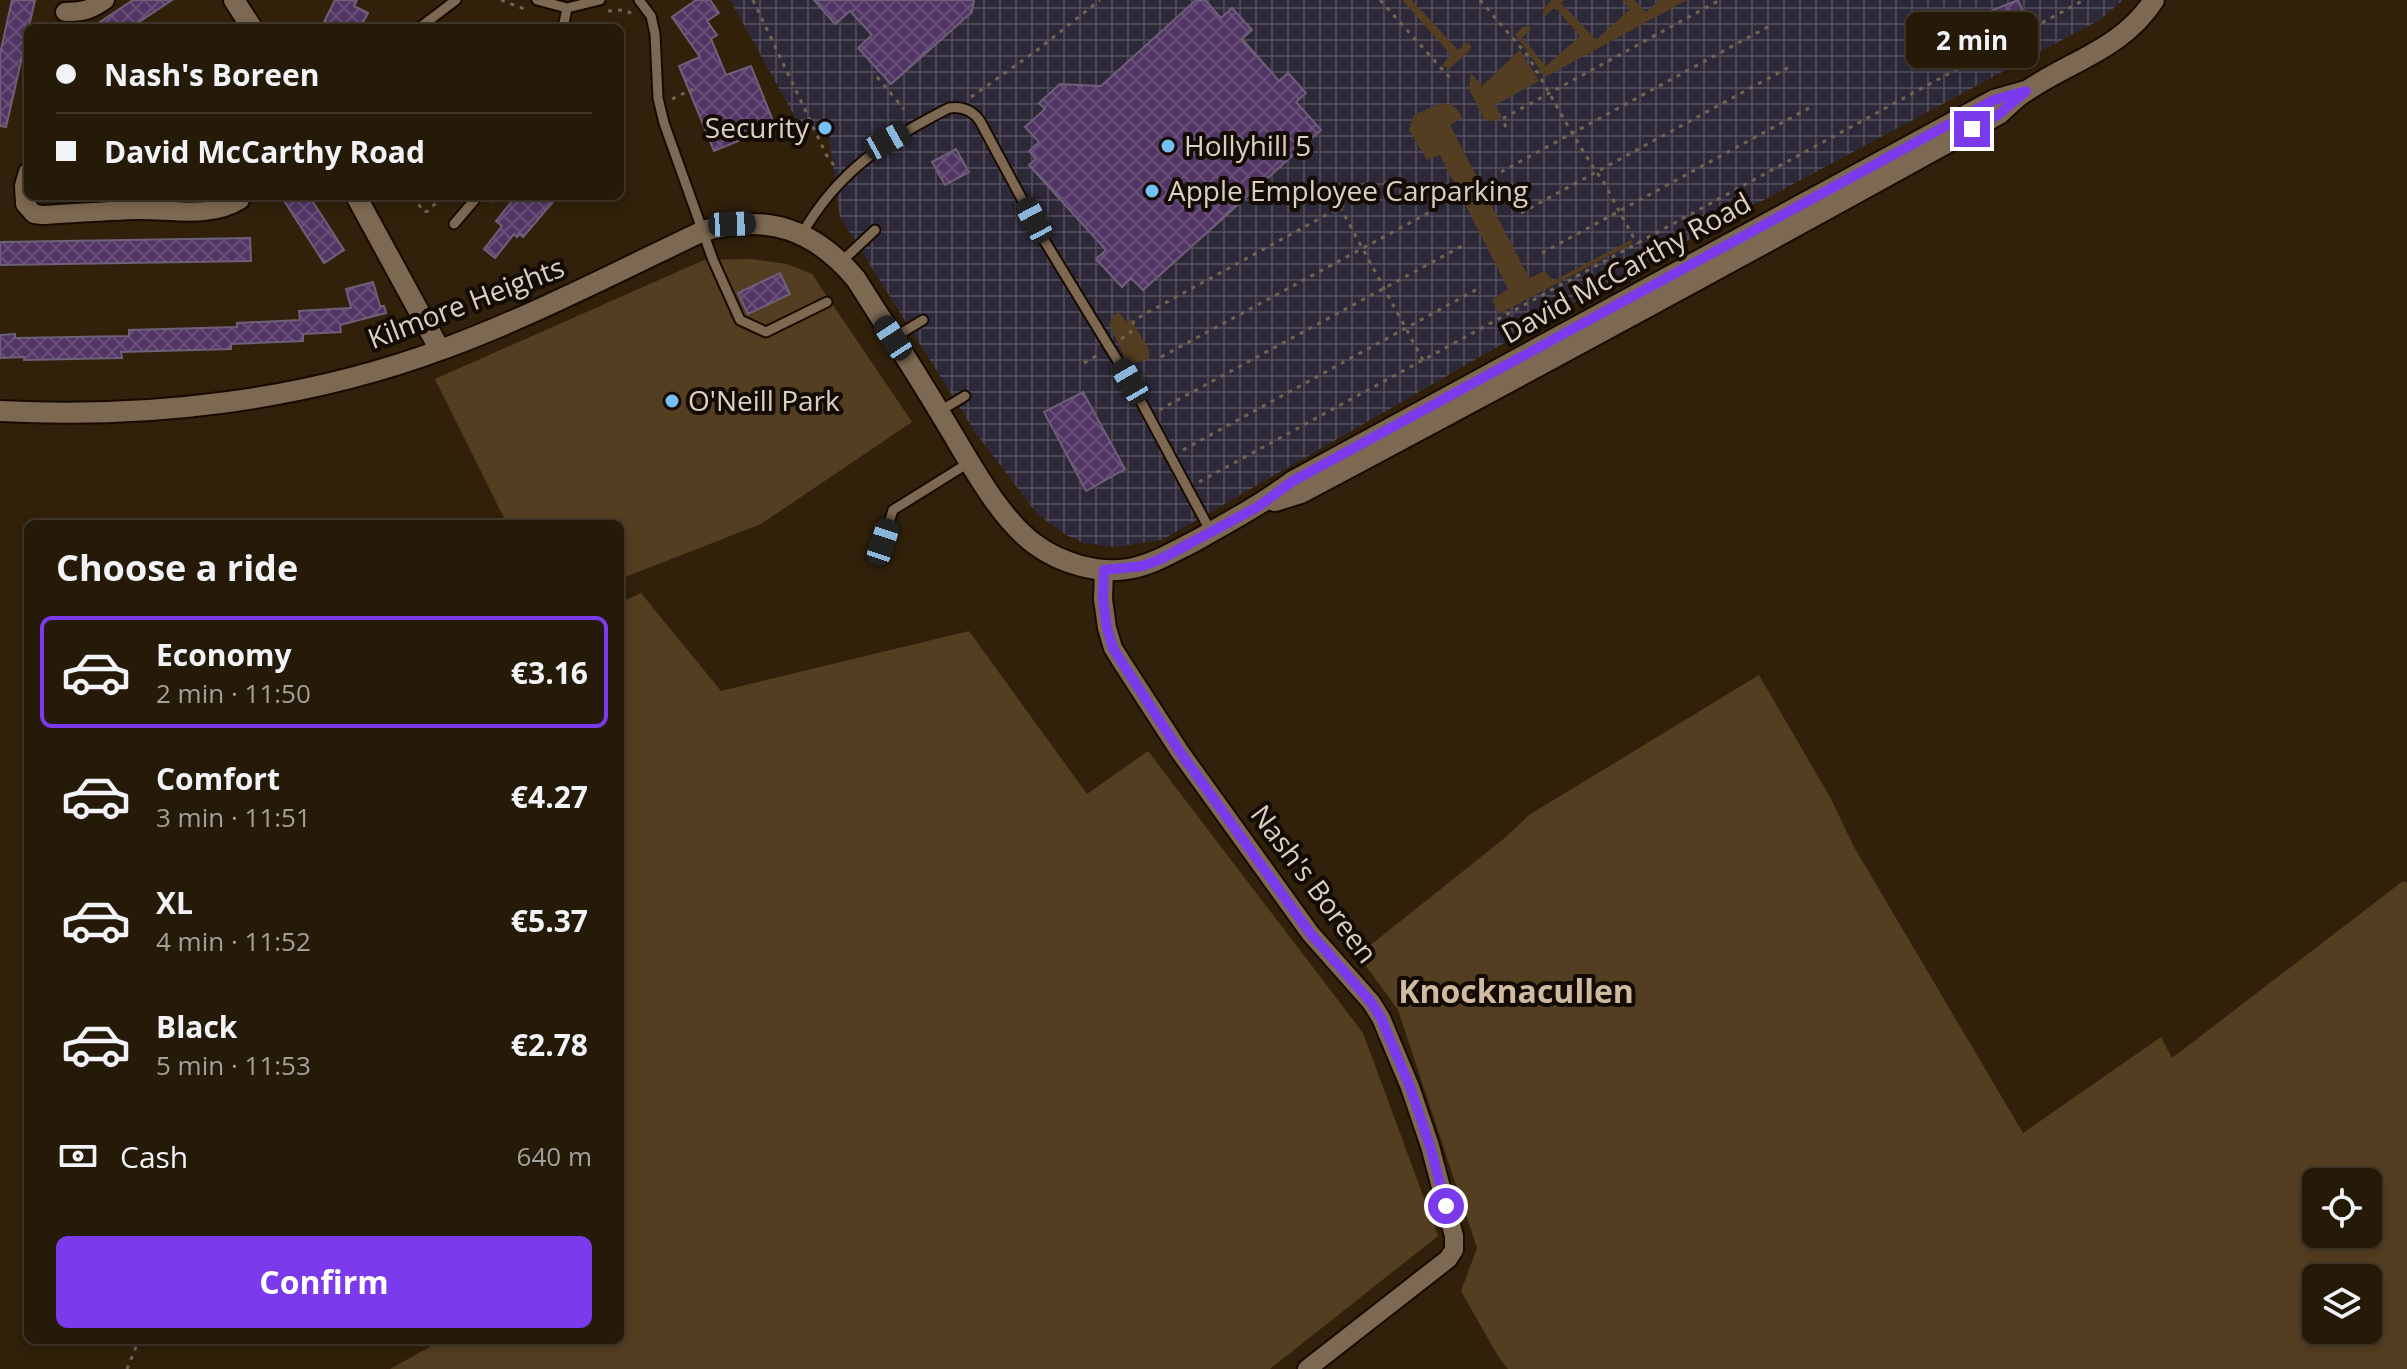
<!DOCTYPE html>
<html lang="en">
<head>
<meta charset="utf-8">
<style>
	:root { --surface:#251908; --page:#2d2212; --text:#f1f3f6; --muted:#a3a09c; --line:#423829; --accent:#7c3aed }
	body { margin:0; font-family:"Open Sans",sans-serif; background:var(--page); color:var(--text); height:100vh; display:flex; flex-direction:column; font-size:30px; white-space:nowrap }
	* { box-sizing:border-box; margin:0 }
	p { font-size:26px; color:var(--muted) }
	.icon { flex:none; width:44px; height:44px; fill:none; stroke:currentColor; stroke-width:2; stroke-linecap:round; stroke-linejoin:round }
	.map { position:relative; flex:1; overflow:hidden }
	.sheet { position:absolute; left:24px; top:520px; width:600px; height:824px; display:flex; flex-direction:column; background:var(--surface); border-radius:12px; box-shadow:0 4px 12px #0003,0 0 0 2px var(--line) }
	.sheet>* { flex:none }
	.top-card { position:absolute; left:24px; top:24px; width:600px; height:176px; border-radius:12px; box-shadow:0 4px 12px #0003,0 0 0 2px var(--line); display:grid; align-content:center; height:176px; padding:0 32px; background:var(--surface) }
	.buttons { position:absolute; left:2302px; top:1168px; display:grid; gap:16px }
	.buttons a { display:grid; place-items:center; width:80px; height:80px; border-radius:12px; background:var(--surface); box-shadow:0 4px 12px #0003,0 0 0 2px var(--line); font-size:40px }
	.end { position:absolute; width:36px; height:36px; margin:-18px; border:10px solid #7c3aed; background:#fff; box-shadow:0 0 0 4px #fff }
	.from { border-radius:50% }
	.bubble { position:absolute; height:56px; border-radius:12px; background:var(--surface); box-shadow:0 4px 12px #0003,0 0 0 2px var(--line); font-size:26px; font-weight:700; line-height:56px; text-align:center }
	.car { position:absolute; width:24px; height:48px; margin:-24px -12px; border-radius:10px; box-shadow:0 0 6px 2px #0007; background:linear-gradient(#222 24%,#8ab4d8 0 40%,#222 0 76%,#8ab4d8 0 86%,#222 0) }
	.top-card b { display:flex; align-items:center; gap:28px; height:76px; font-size:30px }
	.top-card b+b { border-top:2px solid var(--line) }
	.top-card i { width:20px; height:20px; background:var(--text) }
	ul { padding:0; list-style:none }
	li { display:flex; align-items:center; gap:24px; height:112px; margin:0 16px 12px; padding:0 16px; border:4px solid transparent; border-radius:12px }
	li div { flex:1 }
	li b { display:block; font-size:30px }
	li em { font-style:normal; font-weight:700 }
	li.current { border-color:var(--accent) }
	li>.icon { width:72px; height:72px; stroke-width:1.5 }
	h2 { padding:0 32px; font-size:36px; line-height:96px }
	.pay { display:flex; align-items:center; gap:20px; height:88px; padding:0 32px; font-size:30px }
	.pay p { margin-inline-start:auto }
	.action { display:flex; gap:16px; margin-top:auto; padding:16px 32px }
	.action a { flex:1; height:92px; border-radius:12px; background:var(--accent); color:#fff; font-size:32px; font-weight:700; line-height:92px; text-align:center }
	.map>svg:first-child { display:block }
	.industrial { fill:url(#industrial-grid) }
	.grass { fill:#543e21; fill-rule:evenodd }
	.building { fill:url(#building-cross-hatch); stroke:#6e6079; stroke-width:2 }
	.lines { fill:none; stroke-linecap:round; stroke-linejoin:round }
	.service-casing { stroke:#190a00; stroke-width:13 }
	.minor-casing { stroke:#190a00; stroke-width:22 }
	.tertiary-casing { stroke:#190a00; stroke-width:24 }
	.path { stroke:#726452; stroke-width:3; stroke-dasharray:4 6; stroke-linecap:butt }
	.service { stroke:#7d6951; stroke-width:9 }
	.minor { stroke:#7d6951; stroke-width:18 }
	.tertiary { stroke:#7d6951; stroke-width:20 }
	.route { stroke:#7c3aed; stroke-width:10 }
	.poi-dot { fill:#76c0f7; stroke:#140c04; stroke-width:3 }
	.labels { text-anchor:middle; stroke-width:8; stroke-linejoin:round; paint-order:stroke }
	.poi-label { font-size:28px; fill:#dacfc2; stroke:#140c04; text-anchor:start }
	.street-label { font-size:28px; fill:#dacfc2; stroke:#140c04 }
	.quarter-label { font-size:32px; font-weight:bold; fill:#d0baa0; stroke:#140c04 }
</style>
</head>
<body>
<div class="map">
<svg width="2407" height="1369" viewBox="0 0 2407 1369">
	<defs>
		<pattern id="industrial-grid" width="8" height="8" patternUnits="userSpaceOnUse" patternTransform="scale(2)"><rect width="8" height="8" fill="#2e2939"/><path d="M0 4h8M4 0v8" fill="none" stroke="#4c4754"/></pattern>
		<pattern id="building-cross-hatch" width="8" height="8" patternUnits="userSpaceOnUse" patternTransform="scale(2)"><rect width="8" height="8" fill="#523565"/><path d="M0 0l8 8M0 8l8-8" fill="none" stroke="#6a5179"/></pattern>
	</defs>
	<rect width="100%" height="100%" fill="#31210b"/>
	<path class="industrial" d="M730,0H2123L2101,19L1594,291L1162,540L1115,547L1084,543L1066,535L1038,515L975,432L840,217L829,138L823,125L805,135Z"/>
	<path class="grass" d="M1402,0H1412L1458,50L1469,42L1471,47L1470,50L1449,69L1442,65L1451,55Z
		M1552,0H1564L1561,3L1596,40L1630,9L1622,0H1634L1646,12L1659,0H1687L1545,77L1515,34L1523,27H1530L1531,29L1522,38L1546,66L1580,36L1555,7L1544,17L1543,9Z
		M1520,50L1539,81L1495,105L1502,117C1495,122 1491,122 1484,119L1469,89L1471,73L1482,86Z
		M1439,104C1452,102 1457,107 1462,118L1450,125L1529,278L1545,271L1553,281L1631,240L1633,243L1499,314L1492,300L1508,289L1440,155L1427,160L1409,130L1414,115Z
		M751,259L787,264L812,274L912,422L761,524L620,579V524H507L435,379L704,260Z
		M1119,312L1126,322L1131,319L1149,350V359L1134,363L1125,358L1109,324L1113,316Z
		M641,593L721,691L969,631L1087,794L1148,751L1363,1033L1438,1236L1270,1369H390L442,1340H620V603Z
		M1759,675L1830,797L1854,847L2023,1133L2161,1037L2172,1058L2403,881L2407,883V1369H1508L1498,1356L1461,1291L1477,1248L1398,1010L1358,955L1506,837L1529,815ZM2316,1182H2368V1234H2316ZM2316,1278H2368V1330H2316Z"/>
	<path class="building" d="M12,0H35L6,127L0,126V54Z
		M133,0H172L130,28H91Z
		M335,0H357L354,6L368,13L360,28H321Z
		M696,0H710L719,13L707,21L717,35L711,39L726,75L751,66L775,126L714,151L679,66L700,57L672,17Z
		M814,0H974L972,12L891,84L858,48L872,35L850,11L835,24Z
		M1196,0H1205L1221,18L1232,8L1252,30L1242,39L1279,81L1288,73L1306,93L1296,102L1321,130L1143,290L1131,278L1122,287L1096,259L1106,250L1029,165L1036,159L1029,151L1039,142L1025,127L1045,109L1039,103L1060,84L1101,86Z
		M2018,0L2025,16L1985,33L1978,16Z
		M956,149L969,172L945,185L932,162Z
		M281,196H309L344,250L324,263Z
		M516,196H558L523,237L520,234L517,237L514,234L495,258L484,249L502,226L496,221Z
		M250,238L251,261L0,265V242Z
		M780,273L790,294L748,314L738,293Z
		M373,282L380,306H384L386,313L340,325L341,332L303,334V341L231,344V349L121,352L122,358L24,360V357L0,358V335L15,334V338L129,336V330L237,327V323L300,320L299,311L351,308L346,289Z
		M1083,392L1125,469L1086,491L1044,412Z"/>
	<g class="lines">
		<defs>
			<path id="service" d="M537,0L567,8L600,0
				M639,0L651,16L655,34L658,98L664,123L713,260L740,320L766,332L827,302
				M419,28L456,0
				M563,28L567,8
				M454,224L478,196
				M802,234C838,171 886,140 949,108C962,106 972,110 980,121L1044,240L1130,381L1211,532
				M841,262L875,230
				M893,338L923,320
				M940,411L965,396
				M883,542L893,510L970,462"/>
			<path id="minor" d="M65,12C82,12 91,10 105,0
				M28,172L24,186L25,204L34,214L42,215C74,213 105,211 136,210C169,209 210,219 240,200
				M1104,570L1103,599L1107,628L1113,648L1123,664L1180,752L1310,933L1371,1002L1381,1018L1410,1087L1430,1146L1454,1236V1250L1448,1259L1307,1369"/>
			<path id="tertiary" d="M234,0L252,28
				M356,196L440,350
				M0,411C148,419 303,401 443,349C532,316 617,272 703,231C767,213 814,229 856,279C885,325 915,371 943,418C968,458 998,518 1036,545C1061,563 1097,574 1128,569C1152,565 1173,552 1195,541C1229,522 1262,504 1293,481L1994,100L2026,91
				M1275,501L1301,493C1534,369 1767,243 1999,114C2008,106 2017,96 2028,90C2073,60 2123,48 2154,0"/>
		</defs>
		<use href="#service" class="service-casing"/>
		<use href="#minor" class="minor-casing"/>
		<use href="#tertiary" class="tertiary-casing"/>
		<path class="path" d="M501,0L527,10
			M753,0L827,156L836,168
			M1380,0L1451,79
			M1480,0L1528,56L1572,133L1596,172L1602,179L1637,244
			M608,11L623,10L631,13
			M877,77L904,109
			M971,97L1036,51L1100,0
			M672,99L693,89
			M1506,127L1502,119L1720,0
			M1501,172L1773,24
			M413,196L424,212L428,211L443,196
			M492,202L498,196
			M1340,207L1423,360
			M1521,213L1791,66
			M1542,253L1809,108
			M1121,339L1131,332L1134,320L1392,179L1396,186
			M1161,357L1441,206
			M1084,363L1098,355
			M1159,410L1462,246
			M1183,450L1481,287
			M1199,482L2084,0
			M127,1369L139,1340"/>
		<use href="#service" class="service"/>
		<use href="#minor" class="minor"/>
		<use href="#tertiary" class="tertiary"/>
	</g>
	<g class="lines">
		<path class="route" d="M1446,1206L1430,1146L1410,1087L1381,1018L1371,1002L1310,933L1180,752L1123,664L1113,648L1107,628L1103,599L1104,570L1142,566L1161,559L1259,506L1293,481L1968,114L1994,100L2026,91L1999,114L1972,129"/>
	</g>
	<g class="poi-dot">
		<circle cx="825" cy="128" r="8"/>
		<circle cx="1168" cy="146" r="8"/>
		<circle cx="1152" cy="191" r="8"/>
		<circle cx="672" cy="401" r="8"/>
	</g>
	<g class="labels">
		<g class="poi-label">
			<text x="809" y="138" text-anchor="end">Security</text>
			<text x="1184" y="156">Hollyhill 5</text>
			<text x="1168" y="201">Apple Employee Carparking</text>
			<text x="688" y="411">O'Neill Park</text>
		</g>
		<g class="street-label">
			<text transform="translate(1626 268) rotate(-29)" y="10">David McCarthy Road</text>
			<text transform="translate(466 303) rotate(-21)" y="10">Kilmore Heights</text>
			<text transform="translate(1314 884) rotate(53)" y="10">Nash's Boreen</text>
		</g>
		<g class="quarter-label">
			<text x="1516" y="1003">Knocknacullen</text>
		</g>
	</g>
</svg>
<div class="buttons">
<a><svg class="icon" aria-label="locate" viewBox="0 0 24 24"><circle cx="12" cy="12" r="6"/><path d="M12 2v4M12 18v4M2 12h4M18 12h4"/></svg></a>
<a><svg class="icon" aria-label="layers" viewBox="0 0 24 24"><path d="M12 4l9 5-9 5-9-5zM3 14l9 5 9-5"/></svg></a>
</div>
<i class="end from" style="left:1446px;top:1206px"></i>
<i class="end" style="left:1972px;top:129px"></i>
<div class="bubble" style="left:1906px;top:12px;width:132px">2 min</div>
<i class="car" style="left:887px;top:141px;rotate:61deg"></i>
<i class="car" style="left:1034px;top:220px;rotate:332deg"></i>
<i class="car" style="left:732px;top:224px;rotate:88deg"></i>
<i class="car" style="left:893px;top:338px;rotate:327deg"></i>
<i class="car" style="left:1130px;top:381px;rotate:330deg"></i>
<i class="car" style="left:883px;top:542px;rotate:18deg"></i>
<div class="top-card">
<b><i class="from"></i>Nash's Boreen</b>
<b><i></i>David McCarthy Road</b>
</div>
<section class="sheet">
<h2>Choose a ride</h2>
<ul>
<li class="current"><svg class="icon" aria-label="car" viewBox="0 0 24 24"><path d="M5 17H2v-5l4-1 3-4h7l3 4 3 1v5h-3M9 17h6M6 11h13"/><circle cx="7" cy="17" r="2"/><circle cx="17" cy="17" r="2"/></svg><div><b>Economy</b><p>2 min · 11:50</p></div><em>€3.16</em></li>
<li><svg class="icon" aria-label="car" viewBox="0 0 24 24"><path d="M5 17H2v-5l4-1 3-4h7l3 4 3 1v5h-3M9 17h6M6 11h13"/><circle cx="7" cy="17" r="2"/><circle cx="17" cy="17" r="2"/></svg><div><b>Comfort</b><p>3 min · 11:51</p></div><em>€4.27</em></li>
<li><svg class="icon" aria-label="car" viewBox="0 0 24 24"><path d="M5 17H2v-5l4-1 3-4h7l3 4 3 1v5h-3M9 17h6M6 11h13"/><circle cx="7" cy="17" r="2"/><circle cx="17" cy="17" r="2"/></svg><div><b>XL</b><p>4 min · 11:52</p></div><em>€5.37</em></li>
<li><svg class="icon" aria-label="car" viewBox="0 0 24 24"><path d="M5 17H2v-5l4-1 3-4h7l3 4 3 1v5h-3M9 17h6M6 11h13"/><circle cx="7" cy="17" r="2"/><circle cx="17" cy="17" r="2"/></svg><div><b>Black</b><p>5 min · 11:53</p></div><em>€2.78</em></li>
</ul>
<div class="pay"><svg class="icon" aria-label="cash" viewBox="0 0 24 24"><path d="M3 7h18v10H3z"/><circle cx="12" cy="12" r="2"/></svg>Cash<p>640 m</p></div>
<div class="action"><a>Confirm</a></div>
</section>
</div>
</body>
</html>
